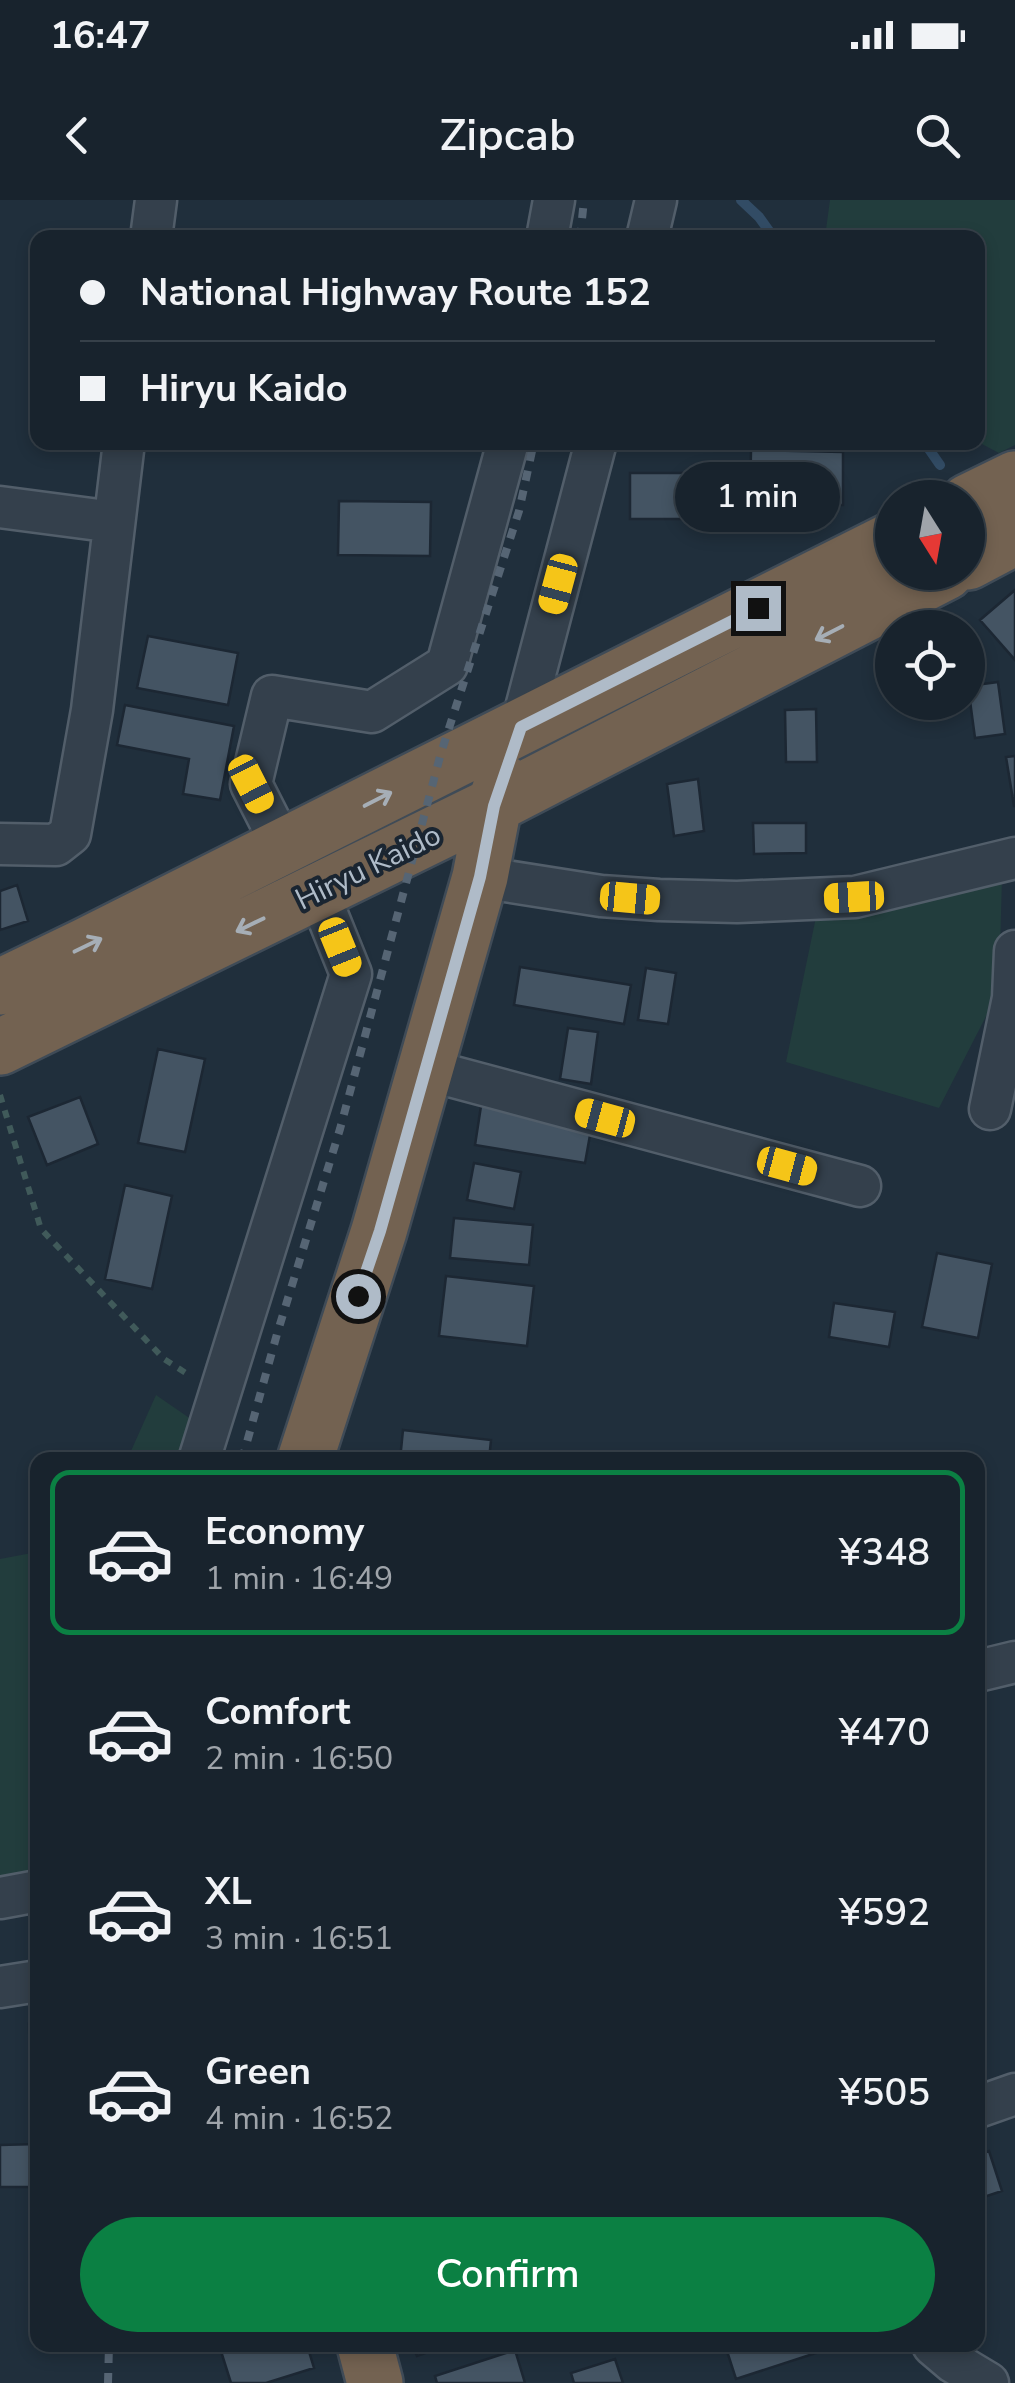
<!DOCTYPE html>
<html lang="en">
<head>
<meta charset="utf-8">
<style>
	:root { --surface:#18232d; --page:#212b35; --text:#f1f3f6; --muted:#9fa4aa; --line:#364049; --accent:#0b8043 }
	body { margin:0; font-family:"Nunito Sans",sans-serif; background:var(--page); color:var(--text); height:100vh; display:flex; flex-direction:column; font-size:38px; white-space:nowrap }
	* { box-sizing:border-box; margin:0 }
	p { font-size:32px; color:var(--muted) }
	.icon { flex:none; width:55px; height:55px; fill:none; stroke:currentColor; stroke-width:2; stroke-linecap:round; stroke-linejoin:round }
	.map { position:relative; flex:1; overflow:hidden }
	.details { position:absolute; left:30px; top:1252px; width:955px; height:900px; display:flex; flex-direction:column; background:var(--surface); border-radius:20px; box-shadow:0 5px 15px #0003,0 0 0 2px var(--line) }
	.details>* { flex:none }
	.hud { position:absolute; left:30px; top:30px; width:955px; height:220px; border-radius:20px; box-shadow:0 5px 15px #0003,0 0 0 2px var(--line); display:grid; align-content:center; height:220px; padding:0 50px; background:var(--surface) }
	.needle { width:65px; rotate:169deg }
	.buttons { position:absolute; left:875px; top:280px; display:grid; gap:20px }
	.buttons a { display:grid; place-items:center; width:110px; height:110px; border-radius:50%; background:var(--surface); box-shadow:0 5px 15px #0003,0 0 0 2px var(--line); font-size:50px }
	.end { position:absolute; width:45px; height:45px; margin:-22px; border:12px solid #afbbc8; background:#111; box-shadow:0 0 0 5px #111 }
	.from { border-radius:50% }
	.bubble { position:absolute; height:70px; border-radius:35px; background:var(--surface); box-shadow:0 5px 15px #0003,0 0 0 2px var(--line); font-size:32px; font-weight:600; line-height:70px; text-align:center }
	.car { position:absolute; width:30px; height:60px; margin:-30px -15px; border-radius:12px; box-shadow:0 0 8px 2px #0007; background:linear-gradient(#f5c518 24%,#345 0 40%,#f5c518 0 76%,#345 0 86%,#f5c518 0) }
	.hud b { display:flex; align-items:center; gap:35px; height:95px; font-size:38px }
	.hud b+b { border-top:2px solid var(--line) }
	.hud i { width:25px; height:25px; background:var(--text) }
	ul { padding:18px 0 0; list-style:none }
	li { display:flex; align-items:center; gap:30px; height:165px; margin:0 20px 15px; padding:0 30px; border:5px solid transparent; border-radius:20px }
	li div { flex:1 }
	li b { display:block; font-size:38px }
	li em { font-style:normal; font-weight:600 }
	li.current { border-color:var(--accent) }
	li>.icon { width:90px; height:90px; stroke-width:1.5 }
	.button { display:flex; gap:20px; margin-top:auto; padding:20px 50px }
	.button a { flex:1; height:115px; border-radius:60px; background:var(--accent); color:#fff; font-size:40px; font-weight:600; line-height:115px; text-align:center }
	.status { display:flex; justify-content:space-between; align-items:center; height:70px; padding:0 50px; background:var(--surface); direction:ltr }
	.status svg { height:28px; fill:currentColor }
	header { display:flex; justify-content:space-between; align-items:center; height:130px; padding:0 50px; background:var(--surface); font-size:45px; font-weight:600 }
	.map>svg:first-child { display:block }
	.green { fill:#223d3d }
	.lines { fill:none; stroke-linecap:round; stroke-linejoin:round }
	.stream { stroke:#324c65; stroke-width:10 }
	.building { fill:#445463; stroke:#1c2733; stroke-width:2.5 }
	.minor-casing { stroke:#525e6a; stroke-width:45 }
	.highway-casing { stroke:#3f4b57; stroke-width:60 }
	.path { stroke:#405a5a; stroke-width:6; stroke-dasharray:8 8; stroke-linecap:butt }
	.minor { stroke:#34404c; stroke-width:40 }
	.highway { stroke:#736251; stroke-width:55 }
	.rail { stroke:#566574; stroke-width:8; stroke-dasharray:10 10; stroke-linecap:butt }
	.oneway { stroke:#a6aeb6 }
	.route { stroke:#afbbc8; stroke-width:12 }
	.labels { text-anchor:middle; stroke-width:8; stroke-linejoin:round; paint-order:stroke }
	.street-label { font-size:30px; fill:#afbbc8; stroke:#1a2531 }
</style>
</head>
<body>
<div class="status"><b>16:47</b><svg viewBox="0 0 49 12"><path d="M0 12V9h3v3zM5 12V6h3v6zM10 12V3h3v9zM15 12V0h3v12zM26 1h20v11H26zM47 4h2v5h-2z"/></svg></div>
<header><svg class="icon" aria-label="back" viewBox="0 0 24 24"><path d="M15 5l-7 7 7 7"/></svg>Zipcab<svg class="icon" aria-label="search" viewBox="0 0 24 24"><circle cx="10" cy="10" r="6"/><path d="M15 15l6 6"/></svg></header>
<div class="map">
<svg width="1015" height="2183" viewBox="0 0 1015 2183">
	<rect width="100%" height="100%" fill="#202f3c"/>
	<path class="green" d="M830,0H1015V245L999,253L978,242V38L825,37Z
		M1002,676L999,791L939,908L786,862L816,717Z
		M156,1195L201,1226L193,1260H127Z
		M37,1352V1684L0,1689V1359Z"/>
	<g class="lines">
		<path class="stream" d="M741,0L759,17L774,38
			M924,242L940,265"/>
	</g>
	<path class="building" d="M751,250L843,252V305L750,304Z
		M630,273H699V319H630Z
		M339,301L431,302L430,356L338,355Z
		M1015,390V460L980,420Z
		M148,436L238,453L228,505L137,488Z
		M892,444V479H891L877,452Z
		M998,482L1005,534L975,538L968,486Z
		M125,505L234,526L220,600L183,594L189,559L117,545Z
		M816,509L817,562H786L785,510Z
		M1015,556V606H1014L1006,557Z
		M698,579L704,631L674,636L667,584Z
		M753,623H806V653L754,654Z
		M17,685L28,721L0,730V691Z
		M520,767L631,785L624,824L514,805Z
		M646,768L676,773L668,824L638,820Z
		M568,828L598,832L591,884L560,879Z
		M158,849L205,859L185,952L138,943Z
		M80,897L98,944L47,965L28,917Z
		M481,906L592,924L585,963L475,945Z
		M474,963L521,972L514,1009L467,1000Z
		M125,985L172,996L152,1089L105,1079Z
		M454,1018L533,1025L529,1065L450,1058Z
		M937,1053L992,1064L978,1138L922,1127Z
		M446,1076L534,1086L527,1146L439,1136Z
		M834,1103L895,1112L889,1147L829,1137Z
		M403,1230L491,1240L489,1260H400Z
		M29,1824H38V1866H30Z
		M38,1944V1987H0V1945Z
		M989,1951L1002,1991L978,1999V1955Z
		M219,2145H307L314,2168L266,2183H231Z
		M412,2145H448L417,2156Z
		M725,2145H813L816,2153L736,2179Z
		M515,2150L525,2183H437L435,2176Z
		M615,2159L623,2183H574L571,2173Z"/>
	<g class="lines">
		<defs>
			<path id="minor" d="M151,38L156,0
				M547,38L554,0
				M647,38L656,0
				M0,307L114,322
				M521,527L596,242
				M0,644L56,645L70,634L92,510L124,242
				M283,647L251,584L272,496L372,512L447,465L508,242
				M480,677L601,696L659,700L737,702L855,697L1015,658
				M424,869L860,986
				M990,909L1013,798L1015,751
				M199,1260L351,774L318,692
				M978,1471L1015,1462
				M0,1698L38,1691
				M0,1787L38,1781
				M978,1907L1015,1894
				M933,2145L953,2162L988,2183"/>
			<path id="highway" d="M968,302L1015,279
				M968,362L1015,337
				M0,787L85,746L892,340
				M0,847L494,605L946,372
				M305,1260L379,1031L480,677L494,605L503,582
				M365,2145L375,2183"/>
		</defs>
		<use href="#minor" class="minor-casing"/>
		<use href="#highway" class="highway-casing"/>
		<path class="path" d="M0,895L41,1029L164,1159L189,1175"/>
		<use href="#minor" class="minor"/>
		<use href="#highway" class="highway"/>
		<path class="rail" d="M580,38L584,0
			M242,1260L277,1134L340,929L441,553L519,311L534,242
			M108,2183L109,2145"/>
	</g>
	<defs><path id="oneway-shaft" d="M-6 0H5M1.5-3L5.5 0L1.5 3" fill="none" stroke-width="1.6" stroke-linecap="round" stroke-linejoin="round" transform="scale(2.5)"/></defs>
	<g class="oneway">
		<use href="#oneway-shaft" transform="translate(829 433) rotate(153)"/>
		<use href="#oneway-shaft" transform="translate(378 599) rotate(-27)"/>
		<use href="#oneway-shaft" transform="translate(250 725) rotate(154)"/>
		<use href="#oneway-shaft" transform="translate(88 745) rotate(-26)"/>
	</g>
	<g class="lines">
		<path class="route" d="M358,1096L380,1031L480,677L494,606L521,527L758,408"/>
	</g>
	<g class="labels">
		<g class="street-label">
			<text transform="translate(368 667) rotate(-26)" y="10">Hiryu Kaido</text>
		</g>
	</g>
</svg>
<div class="buttons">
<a><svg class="needle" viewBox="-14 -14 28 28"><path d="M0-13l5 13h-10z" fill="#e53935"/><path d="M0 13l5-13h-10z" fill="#9fa4aa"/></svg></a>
<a><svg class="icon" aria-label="locate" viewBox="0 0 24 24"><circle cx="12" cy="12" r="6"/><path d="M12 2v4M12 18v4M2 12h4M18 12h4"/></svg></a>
</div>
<i class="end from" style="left:358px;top:1096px"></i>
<i class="end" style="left:758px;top:408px"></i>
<div class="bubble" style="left:675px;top:262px;width:165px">1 min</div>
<i class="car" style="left:558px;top:384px;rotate:195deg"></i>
<i class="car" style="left:251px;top:584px;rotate:153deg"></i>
<i class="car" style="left:854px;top:697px;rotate:267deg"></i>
<i class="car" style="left:630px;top:698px;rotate:95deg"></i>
<i class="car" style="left:340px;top:747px;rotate:158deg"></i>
<i class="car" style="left:605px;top:918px;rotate:285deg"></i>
<i class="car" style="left:787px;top:966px;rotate:105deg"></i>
<div class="hud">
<b><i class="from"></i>National Highway Route 152</b>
<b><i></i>Hiryu Kaido</b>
</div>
<section class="details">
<ul>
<li class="current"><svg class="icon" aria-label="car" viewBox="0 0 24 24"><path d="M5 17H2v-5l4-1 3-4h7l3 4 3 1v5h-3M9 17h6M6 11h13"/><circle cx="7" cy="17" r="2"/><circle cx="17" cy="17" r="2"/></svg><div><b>Economy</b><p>1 min · 16:49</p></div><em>¥348</em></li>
<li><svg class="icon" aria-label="car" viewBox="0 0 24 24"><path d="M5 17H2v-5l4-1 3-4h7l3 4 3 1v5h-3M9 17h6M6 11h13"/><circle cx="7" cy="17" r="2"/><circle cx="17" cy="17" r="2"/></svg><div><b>Comfort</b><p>2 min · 16:50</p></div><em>¥470</em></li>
<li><svg class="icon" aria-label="car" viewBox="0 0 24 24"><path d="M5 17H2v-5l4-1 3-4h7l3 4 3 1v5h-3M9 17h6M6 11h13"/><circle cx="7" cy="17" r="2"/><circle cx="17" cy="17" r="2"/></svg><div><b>XL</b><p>3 min · 16:51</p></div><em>¥592</em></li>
<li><svg class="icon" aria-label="car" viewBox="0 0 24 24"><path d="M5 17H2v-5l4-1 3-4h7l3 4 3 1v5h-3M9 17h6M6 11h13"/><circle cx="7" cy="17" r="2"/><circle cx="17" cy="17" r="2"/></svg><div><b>Green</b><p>4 min · 16:52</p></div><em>¥505</em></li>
</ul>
<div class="button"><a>Confirm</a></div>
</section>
</div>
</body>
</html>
